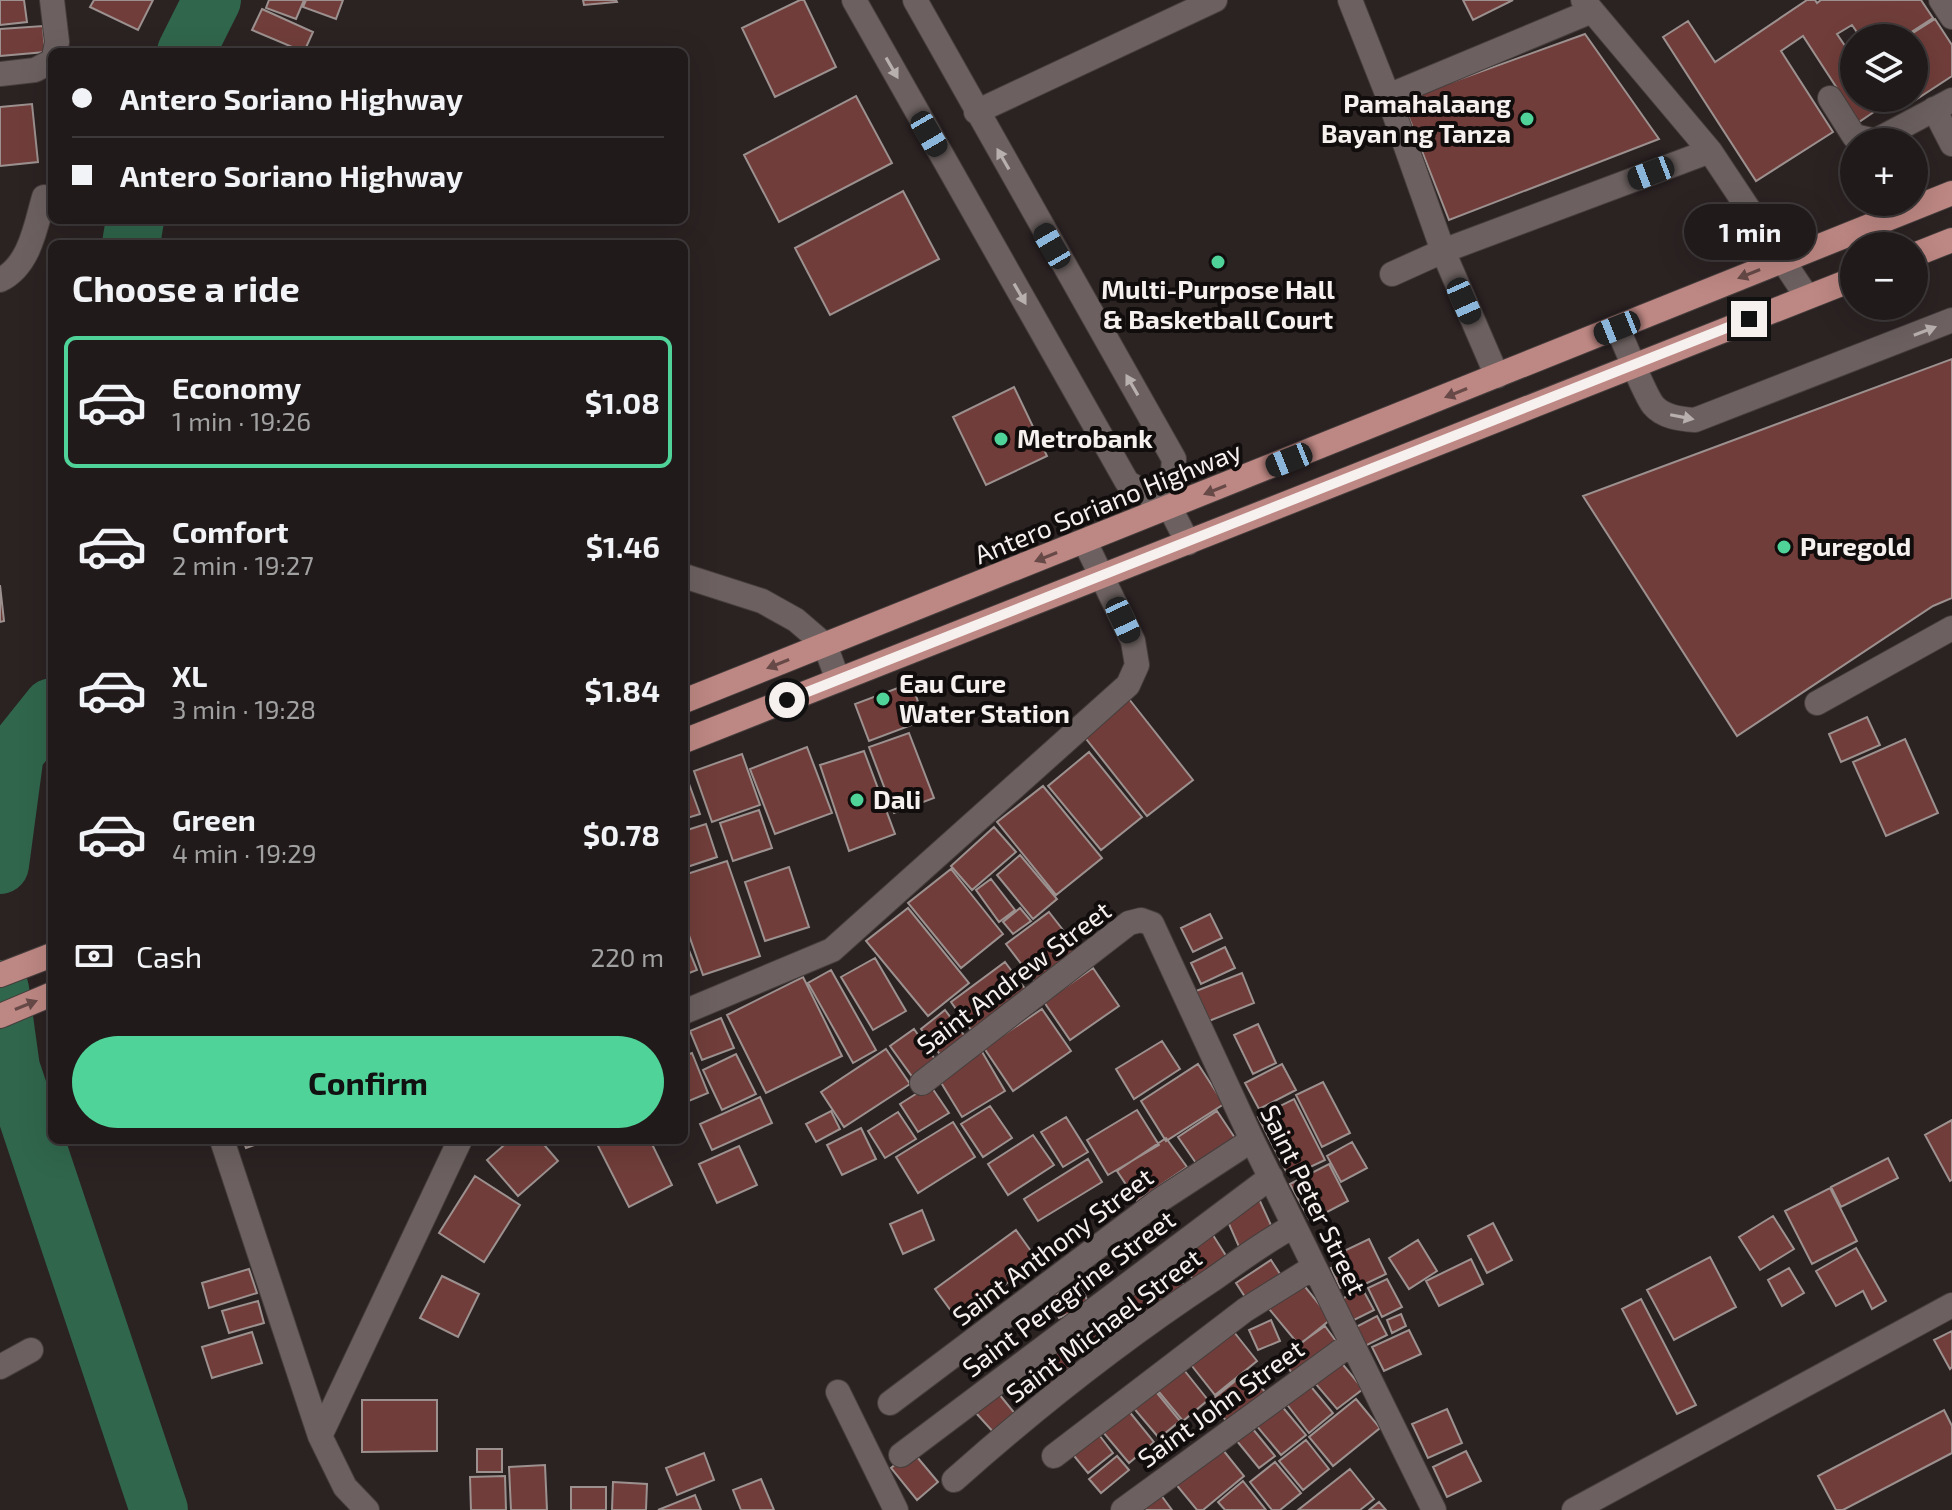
<!DOCTYPE html>
<html lang="en">
<head>
<meta charset="utf-8">
<style>
	:root { --surface:#201a1a; --page:#2d2727; --text:#f1f3f6; --muted:#a2a1a2; --line:#3d3839; --accent:#50d398 }
	body { margin:0; font-family:"Exo 2",sans-serif; background:var(--page); color:var(--text); height:100vh; display:flex; flex-direction:column; font-size:30px; white-space:nowrap }
	* { box-sizing:border-box; margin:0 }
	p { font-size:26px; color:var(--muted) }
	.icon { flex:none; width:44px; height:44px; fill:none; stroke:currentColor; stroke-width:2; stroke-linecap:round; stroke-linejoin:round }
	.map { position:relative; flex:1; overflow:hidden }
	.side { position:absolute; left:48px; top:240px; width:640px; height:904px; display:flex; flex-direction:column; background:var(--surface); border-radius:12px; box-shadow:0 8px 32px #0002,0 0 0 2px var(--line) }
	.side>* { flex:none }
	.guide { position:absolute; left:48px; top:48px; width:640px; height:176px; border-radius:12px; box-shadow:0 8px 32px #0002,0 0 0 2px var(--line); display:grid; align-content:center; height:176px; padding:0 24px; background:var(--surface) }
	.controls { position:absolute; left:1840px; top:24px; display:grid; gap:16px }
	.controls a { display:grid; place-items:center; width:88px; height:88px; border-radius:50%; background:var(--surface); box-shadow:0 8px 32px #0002,0 0 0 2px var(--line); font-size:40px }
	.end { position:absolute; width:36px; height:36px; margin:-18px; border:10px solid #f6f0ef; background:#111; box-shadow:0 0 0 4px #111 }
	.from { border-radius:50% }
	.bubble { position:absolute; height:56px; border-radius:28px; background:var(--surface); box-shadow:0 8px 32px #0002,0 0 0 2px var(--line); font-size:26px; font-weight:700; line-height:56px; text-align:center }
	.car { position:absolute; width:24px; height:48px; margin:-24px -12px; border-radius:10px; box-shadow:0 0 6px 2px #0007; background:linear-gradient(#222 24%,#8ab4d8 0 40%,#222 0 76%,#8ab4d8 0 86%,#222 0) }
	.guide b { display:flex; align-items:center; gap:28px; height:76px; font-size:30px }
	.guide b+b { border-top:2px solid var(--line) }
	.guide i { width:20px; height:20px; background:var(--text) }
	ul { padding:0; list-style:none }
	li { display:flex; align-items:center; gap:24px; height:132px; margin:0 16px 12px; padding:0 8px; border:4px solid transparent; border-radius:12px }
	li div { flex:1 }
	li b { display:block; font-size:30px }
	li em { font-style:normal; font-weight:700 }
	li.current { border-color:var(--accent) }
	li>.icon { width:72px; height:72px; stroke-width:1.5 }
	h2 { padding:0 24px; font-size:36px; line-height:96px }
	.pay { display:flex; align-items:center; gap:20px; height:88px; padding:0 24px; font-size:30px }
	.pay p { margin-inline-start:auto }
	.primary-button { display:flex; gap:16px; margin-top:auto; padding:16px 24px }
	.primary-button a { flex:1; height:92px; border-radius:48px; background:var(--accent); color:#111; font-size:32px; font-weight:700; line-height:92px; text-align:center }
	.map>svg:first-child { display:block }
	.lines { fill:none; stroke-linecap:round; stroke-linejoin:round }
	.river { stroke:#30664c; stroke-width:58 }
	.building { fill:#703d3a; stroke:#9c918f; stroke-width:2 }
	.minor-casing { stroke:#463e3d; stroke-width:26 }
	.major-casing { stroke:#463e3d; stroke-width:26 }
	.minor { stroke:#6c6160; stroke-width:24 }
	.major { stroke:#bd8783; stroke-width:24 }
	.oneway { fill:#b8b0af }
	.oneway2 { fill:#674a48 }
	.route { stroke:#f6f0ef; stroke-width:10 }
	.poi-dot { fill:#50d398; stroke:#110d0d; stroke-width:3 }
	.labels { text-anchor:middle; stroke-width:8; stroke-linejoin:round; paint-order:stroke }
	.poi-label { font-size:26px; font-weight:bold; fill:#f6f0ef; stroke:#110d0d; text-anchor:start }
	.street-label { font-size:26px; fill:#f6f0ef; stroke:#110d0d }
</style>
</head>
<body>
<div class="map">
<svg width="1952" height="1510" viewBox="0 0 1952 1510">
	<rect width="100%" height="100%" fill="#2b2222"/>
	<g class="lines">
		<path class="river" d="M186,52L212,0
			M131,244L135,220
			M0,865L15,753L52,707
			M0,989L11,1068L159,1510"/>
	</g>
	<path class="building" d="M0,0H24L27,22L0,25Z
		M94,0H153L138,30L90,7Z
		M269,0H304L296,19L266,8Z
		M306,0H343L336,19L303,7Z
		M583,0H616L617,2L584,5Z
		M800,0H804L836,67L775,97L742,28Z
		M1463,0H1513L1473,20Z
		M1807,0H1815L1817,3L1821,0H1921L1933,18L1902,38H1861L1852,25L1837,34L1854,59V98H1879L1884,105L1859,122L1803,36L1781,51L1833,132L1756,181L1663,37L1688,21L1715,62Z
		M262,9L313,32L304,52L252,30Z
		M1935,19L1952,45V76L1906,106L1901,98H1914V38H1905Z
		M43,26L45,52L0,56V29Z
		M1585,34L1659,139L1449,220L1402,100Z
		M856,96L892,163L779,222L744,155Z
		M32,104L38,162L0,166V107Z
		M903,191L939,259L830,315L795,248Z
		M1952,359V598L1933,606L1737,736L1583,496Z
		M1014,387L1047,456L986,485L953,417Z
		M0,585L4,621L0,622Z
		M911,683L925,720L869,741L855,704Z
		M1129,699L1193,780L1147,816L1083,735Z
		M1867,717L1880,745L1841,762L1829,734Z
		M909,733L934,798L894,813L869,747Z
		M1905,739L1938,813L1886,836L1853,762Z
		M807,747L832,813L775,834L750,769Z
		M864,751L895,834L849,851L820,765Z
		M1089,752L1142,817L1101,850L1048,786Z
		M742,754L760,805L712,822L694,771Z
		M688,781L700,814L684,819V782Z
		M1043,786L1102,858L1056,895L997,822Z
		M759,810L772,848L733,861L720,823Z
		M706,824L717,857L684,868V831Z
		M994,827L1016,852L972,890L951,866Z
		M1020,855L1057,899L1033,919L997,875Z
		M727,861L760,956L703,975L684,921V875Z
		M789,867L809,927L765,941L745,882Z
		M951,869L1003,934L961,968L908,903Z
		M991,879L1015,910L999,922L976,890Z
		M908,908L969,983L928,1016L866,941Z
		M1020,908L1031,921L1013,934L1003,922Z
		M1049,912L1081,953L1038,986L1006,944Z
		M1210,914L1222,938L1193,952L1181,928Z
		M684,938L697,970L684,975Z
		M1225,947L1235,968L1201,984L1191,963Z
		M875,958L906,1011L873,1030L841,977Z
		M1005,962L1026,990L971,1030L951,1002Z
		M1093,968L1119,1006L1070,1040L1044,1002Z
		M831,970L876,1050L853,1063L808,983Z
		M1242,973L1254,1003L1209,1021L1196,991Z
		M803,977L842,1056L766,1093L727,1015Z
		M1042,1009L1071,1051L1013,1091L984,1048Z
		M945,1010L970,1043L945,1061L921,1029Z
		M721,1018L734,1048L702,1060L690,1031Z
		M1258,1024L1276,1063L1253,1074L1234,1035Z
		M914,1029L939,1065L916,1082L890,1046Z
		M1162,1041L1180,1069L1134,1099L1116,1069Z
		M886,1049L910,1084L844,1127L821,1092Z
		M981,1050L1005,1091L962,1117L937,1076Z
		M692,1053L708,1093L684,1103V1056Z
		M736,1054L756,1094L722,1110L703,1070Z
		M1198,1064L1224,1104L1166,1141L1141,1101Z
		M1282,1064L1296,1090L1259,1109L1245,1083Z
		M1323,1082L1350,1133L1322,1147L1296,1095Z
		M930,1085L949,1113L918,1132L900,1104Z
		M760,1097L772,1123L712,1150L700,1124Z
		M1294,1099L1325,1160L1289,1177L1258,1117Z
		M990,1106L1012,1138L983,1157L961,1124Z
		M1137,1110L1159,1145L1108,1175L1087,1140Z
		M831,1111L840,1129L816,1142L806,1124Z
		M1217,1111L1237,1141L1198,1166L1178,1137Z
		M898,1112L916,1139L885,1158L868,1131Z
		M1066,1117L1088,1152L1063,1167L1041,1132Z
		M1952,1120V1180L1950,1181L1925,1135Z
		M953,1122L975,1157L918,1193L896,1157Z
		M861,1128L876,1159L842,1175L827,1145Z
		M1033,1135L1054,1165L1008,1195L988,1164Z
		M1166,1138L1187,1167L1137,1201L1117,1171Z
		M243,1140H268L246,1148Z
		M510,1140H540L558,1161L518,1196L487,1160Z
		M595,1140H650L672,1185L629,1207Z
		M1352,1142L1367,1168L1341,1182L1327,1156Z
		M739,1146L757,1185L717,1203L699,1164Z
		M1888,1158L1898,1178L1841,1207L1831,1187Z
		M1088,1159L1102,1182L1038,1221L1024,1199Z
		M1329,1164L1348,1201L1310,1221L1290,1184Z
		M475,1176L520,1205L484,1262L439,1233Z
		M1830,1188L1857,1241L1812,1264L1785,1211Z
		M1259,1199L1275,1234L1240,1249L1225,1215Z
		M922,1210L934,1240L903,1254L890,1224Z
		M1773,1216L1794,1249L1760,1270L1739,1237Z
		M1493,1223L1512,1260L1487,1273L1468,1236Z
		M1016,1230L1038,1261L957,1319L935,1289Z
		M1211,1232L1230,1262L1195,1283L1177,1253Z
		M1369,1239L1386,1274L1359,1287L1342,1252Z
		M1418,1240L1437,1271L1409,1289L1389,1258Z
		M1856,1248L1886,1301L1872,1309L1863,1291L1836,1306L1816,1271Z
		M1710,1257L1736,1307L1674,1340L1647,1290Z
		M1471,1259L1483,1284L1439,1306L1426,1281Z
		M1271,1260L1284,1280L1249,1303L1236,1283Z
		M1345,1262L1354,1282L1340,1288L1331,1268Z
		M1168,1263L1189,1292L1130,1333L1110,1303Z
		M1789,1268L1804,1293L1782,1306L1768,1280Z
		M249,1269L257,1293L209,1308L202,1283Z
		M442,1276L479,1294L458,1337L420,1318Z
		M1298,1278L1331,1319L1299,1345L1265,1304Z
		M1387,1279L1402,1307L1382,1317L1368,1288Z
		M1080,1283L1089,1305L1059,1318L1049,1297Z
		M1362,1288L1374,1310L1352,1321L1340,1300Z
		M1641,1299L1696,1405L1677,1414L1622,1309Z
		M258,1301L264,1323L229,1333L222,1311Z
		M1104,1309L1120,1332L1094,1351L1077,1328Z
		M1401,1314L1406,1326L1392,1333L1387,1320Z
		M1377,1316L1387,1335L1365,1346L1356,1327Z
		M1271,1320L1280,1341L1258,1350L1249,1330Z
		M1325,1326L1341,1348L1296,1379L1281,1357Z
		M1230,1327L1257,1361L1215,1395L1188,1361Z
		M1409,1330L1421,1354L1384,1371L1372,1347Z
		M1952,1331V1367L1950,1369L1934,1340Z
		M252,1332L262,1363L212,1378L202,1347Z
		M1056,1348L1074,1374L1048,1393L1029,1368Z
		M1340,1361L1363,1389L1337,1409L1314,1382Z
		M1180,1365L1208,1400L1183,1421L1154,1386Z
		M1248,1371L1270,1398L1232,1428L1210,1401Z
		M1308,1383L1333,1413L1309,1433L1285,1402Z
		M1153,1388L1180,1421L1159,1438L1131,1405Z
		M999,1394L1017,1416L996,1435L976,1413Z
		M1356,1399L1380,1428L1333,1466L1309,1437Z
		M362,1400H437V1451L362,1452Z
		M1280,1404L1306,1435L1281,1455L1255,1424Z
		M1447,1409L1462,1443L1428,1458L1412,1424Z
		M1128,1410L1154,1442L1129,1463L1102,1431Z
		M1944,1410L1952,1426V1453L1843,1510H1836L1818,1476Z
		M1252,1428L1275,1456L1259,1468L1237,1441Z
		M1096,1431L1113,1453L1088,1473L1070,1451Z
		M1306,1440L1329,1469L1303,1490L1279,1461Z
		M1219,1445L1244,1476L1203,1510H1197L1174,1482Z
		M477,1449H502V1472H477Z
		M912,1451L938,1482L917,1500L891,1468Z
		M1466,1451L1481,1481L1447,1497L1433,1467Z
		M704,1453L714,1480L677,1495L666,1468Z
		M1117,1456L1129,1470L1101,1493L1089,1479Z
		M1275,1462L1301,1493L1280,1510H1272L1250,1482Z
		M545,1465L547,1510H511L509,1467Z
		M1350,1469L1374,1499L1360,1510H1298Z
		M505,1476L506,1510H471L470,1477Z
		M761,1479L774,1510H741L733,1490Z
		M1243,1481L1266,1510H1225L1218,1502Z
		M613,1482L647,1484L646,1510H612Z
		M571,1487H606V1510H571Z
		M1158,1491L1172,1510H1135Z
		M695,1495L701,1510H658Z
		M1379,1502L1386,1510H1369Z"/>
	<g class="lines">
		<defs>
			<path id="minor" d="M52,0L57,42L55,52
				M854,0L1127,482L1170,508
				M915,0L1174,459L1170,508L1188,543
				M1350,0L1388,96L1443,251L1497,376
				M1583,0L1710,151L1807,297
				M1941,0L1952,17
				M0,74L35,70L52,61
				M1388,96L1592,11
				M1830,98L1854,136L1875,141L1952,100
				M1934,109L1952,144
				M976,112L1215,0
				M1392,274L1443,251L1710,151
				M0,280C30,266 36,225 44,197
				M1617,328C1626,345 1643,392 1653,405C1663,417 1680,419 1695,420L1952,320
				M684,576L762,601L796,620L825,645L838,680
				M1817,703L1952,628
				M684,1012L832,950L1128,685L1137,665L1133,641L1085,542
				M922,1083L1129,923L1141,920L1152,924L1252,1140L1434,1510
				M222,1140L320,1436L345,1487L367,1510
				M0,1367L31,1350
				M838,1392L896,1510
				M890,1403L1160,1200L1252,1140
				M320,1436L460,1140
				M901,1455L1271,1177
				M1054,1456L1245,1310L1314,1267
				M954,1480C1035,1408 1121,1340 1212,1280C1239,1261 1265,1241 1294,1226
				M1123,1510L1352,1343
				M1574,1510L1952,1305"/>
			<path id="major" d="M1914,255L1952,240
				M684,701L1952,193
				M684,741L1854,279
				M0,975L52,955
				M0,1016L52,994"/>
		</defs>
		<use href="#minor" class="minor-casing"/>
		<use href="#major" class="major-casing"/>
		<use href="#minor" class="minor"/>
		<use href="#major" class="major"/>
	</g>
	<defs><path id="oneway-solid" d="M-6-.8H1V-3.2L6.5 0L1 3.2V.8H-6Z" transform="scale(2)"/></defs>
	<g class="oneway">
		<use href="#oneway-solid" transform="translate(892 68) rotate(60)"/>
		<use href="#oneway-solid" transform="translate(1003 159) rotate(-120)"/>
		<use href="#oneway-solid" transform="translate(1020 294) rotate(60)"/>
		<use href="#oneway-solid" transform="translate(1925 331) rotate(-21)"/>
		<use href="#oneway-solid" transform="translate(1132 385) rotate(-120)"/>
		<use href="#oneway-solid" transform="translate(1682 417) rotate(11)"/>
	</g>
	<g class="oneway2">
		<use href="#oneway-solid" transform="translate(1749 274) rotate(158)"/>
		<use href="#oneway-solid" transform="translate(1456 393) rotate(158)"/>
		<use href="#oneway-solid" transform="translate(1215 490) rotate(158)"/>
		<use href="#oneway-solid" transform="translate(1046 557) rotate(158)"/>
		<use href="#oneway-solid" transform="translate(778 664) rotate(158)"/>
		<use href="#oneway-solid" transform="translate(26 1005) rotate(-22)"/>
	</g>
	<g class="lines">
		<path class="route" d="M787,700L1749,319"/>
	</g>
	<g class="poi-dot">
		<circle cx="1527" cy="119" r="8"/>
		<circle cx="1218" cy="262" r="8"/>
		<circle cx="1001" cy="439" r="8"/>
		<circle cx="1784" cy="547" r="8"/>
		<circle cx="883" cy="699" r="8"/>
		<circle cx="857" cy="800" r="8"/>
	</g>
	<g class="labels">
		<g class="poi-label">
			<text x="1511" y="113" text-anchor="end">Pamahalaang<tspan x="1511" dy="30">Bayan ng Tanza</tspan></text>
			<text x="1218" y="299" text-anchor="middle">Multi-Purpose Hall<tspan x="1218" dy="30">&amp; Basketball Court</tspan></text>
			<text x="1017" y="448">Metrobank</text>
			<text x="1800" y="556">Puregold</text>
			<text x="899" y="693">Eau Cure<tspan x="899" dy="30">Water Station</tspan></text>
			<text x="873" y="809">Dali</text>
		</g>
		<g class="street-label">
			<text transform="translate(1108 503) rotate(-22)" y="9">Antero Soriano Highway</text>
			<text transform="translate(1014 978) rotate(-37)" y="9">Saint Andrew Street</text>
			<text transform="translate(1313 1200) rotate(64)" y="9">Saint Peter Street</text>
			<text transform="translate(1053 1247) rotate(-37)" y="9">Saint Anthony Street</text>
			<text transform="translate(1069 1294) rotate(-37)" y="9">Saint Peregrine Street</text>
			<text transform="translate(1104 1326) rotate(-37)" y="9">Saint Michael Street</text>
			<text transform="translate(1221 1404) rotate(-36)" y="9">Saint John Street</text>
		</g>
	</g>
</svg>
<div class="controls">
<a><svg class="icon" aria-label="layers" viewBox="0 0 24 24"><path d="M12 4l9 5-9 5-9-5zM3 14l9 5 9-5"/></svg></a>
<a>+</a>
<a>−</a>
</div>
<i class="end from" style="left:787px;top:700px"></i>
<i class="end" style="left:1749px;top:319px"></i>
<div class="bubble" style="left:1684px;top:204px;width:132px">1 min</div>
<i class="car" style="left:929px;top:134px;rotate:150deg"></i>
<i class="car" style="left:1651px;top:173px;rotate:249deg"></i>
<i class="car" style="left:1052px;top:246px;rotate:330deg"></i>
<i class="car" style="left:1464px;top:301px;rotate:156deg"></i>
<i class="car" style="left:1617px;top:328px;rotate:248deg"></i>
<i class="car" style="left:1289px;top:460px;rotate:248deg"></i>
<i class="car" style="left:1123px;top:620px;rotate:155deg"></i>
<div class="guide">
<b><i class="from"></i>Antero Soriano Highway</b>
<b><i></i>Antero Soriano Highway</b>
</div>
<section class="side">
<h2>Choose a ride</h2>
<ul>
<li class="current"><svg class="icon" aria-label="car" viewBox="0 0 24 24"><path d="M5 17H2v-5l4-1 3-4h7l3 4 3 1v5h-3M9 17h6M6 11h13"/><circle cx="7" cy="17" r="2"/><circle cx="17" cy="17" r="2"/></svg><div><b>Economy</b><p>1 min · 19:26</p></div><em>$1.08</em></li>
<li><svg class="icon" aria-label="car" viewBox="0 0 24 24"><path d="M5 17H2v-5l4-1 3-4h7l3 4 3 1v5h-3M9 17h6M6 11h13"/><circle cx="7" cy="17" r="2"/><circle cx="17" cy="17" r="2"/></svg><div><b>Comfort</b><p>2 min · 19:27</p></div><em>$1.46</em></li>
<li><svg class="icon" aria-label="car" viewBox="0 0 24 24"><path d="M5 17H2v-5l4-1 3-4h7l3 4 3 1v5h-3M9 17h6M6 11h13"/><circle cx="7" cy="17" r="2"/><circle cx="17" cy="17" r="2"/></svg><div><b>XL</b><p>3 min · 19:28</p></div><em>$1.84</em></li>
<li><svg class="icon" aria-label="car" viewBox="0 0 24 24"><path d="M5 17H2v-5l4-1 3-4h7l3 4 3 1v5h-3M9 17h6M6 11h13"/><circle cx="7" cy="17" r="2"/><circle cx="17" cy="17" r="2"/></svg><div><b>Green</b><p>4 min · 19:29</p></div><em>$0.78</em></li>
</ul>
<div class="pay"><svg class="icon" aria-label="cash" viewBox="0 0 24 24"><path d="M3 7h18v10H3z"/><circle cx="12" cy="12" r="2"/></svg>Cash<p>220 m</p></div>
<div class="primary-button"><a>Confirm</a></div>
</section>
</div>
</body>
</html>
